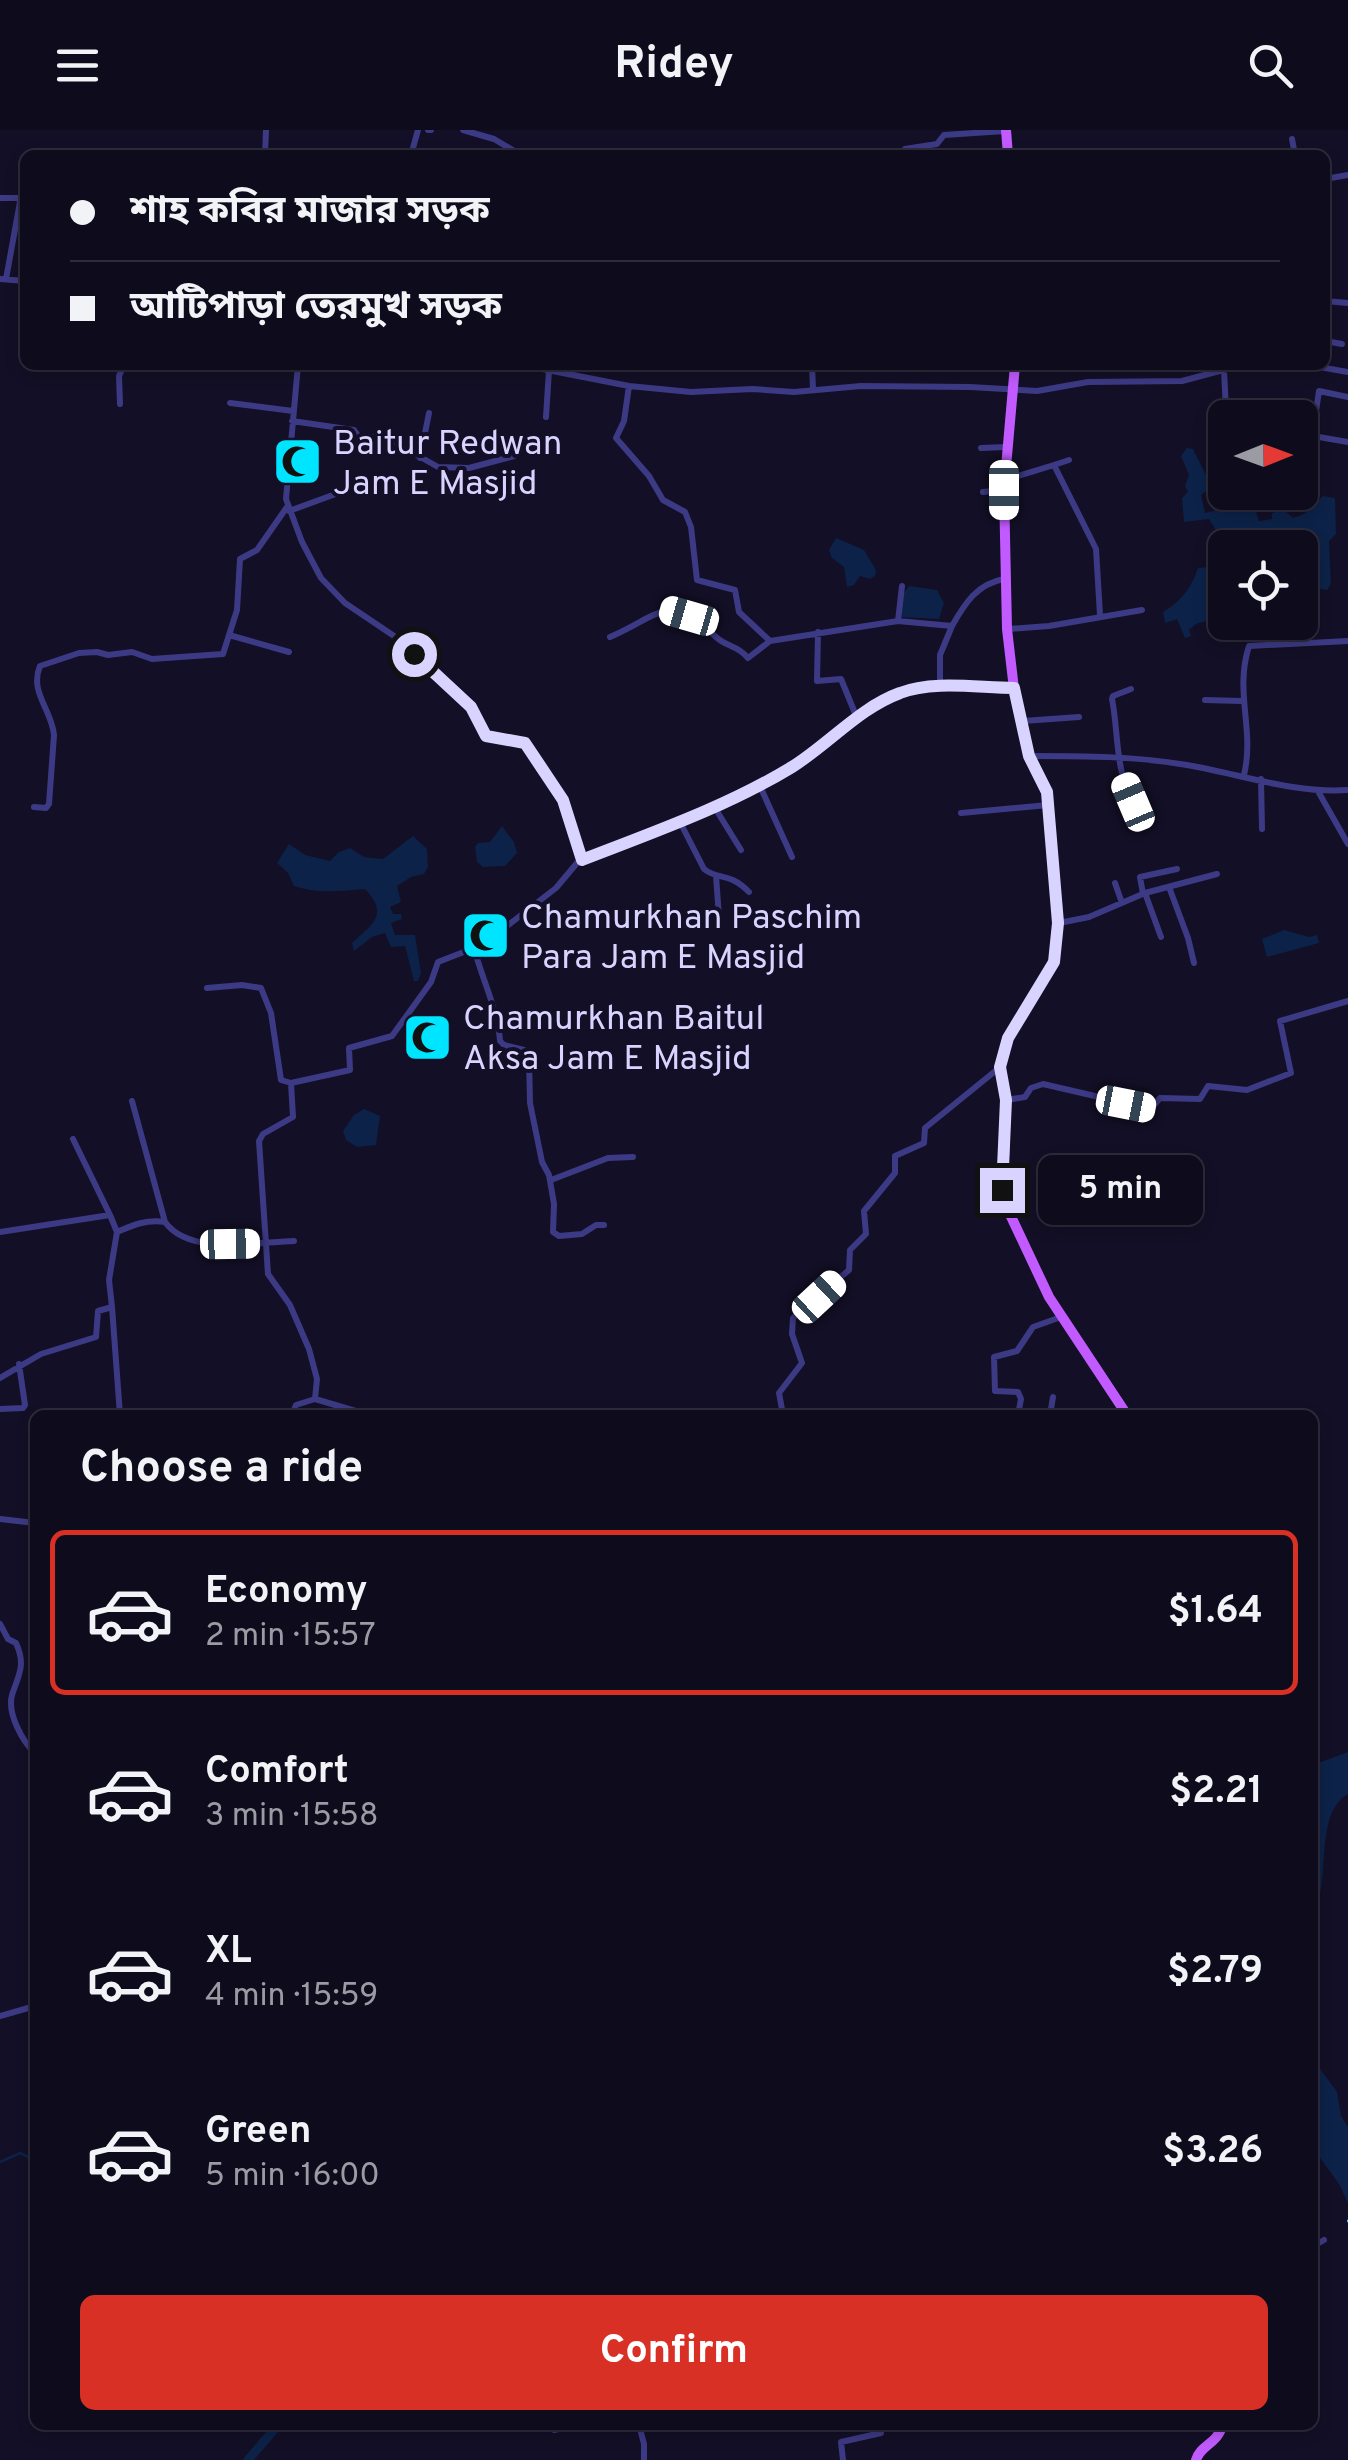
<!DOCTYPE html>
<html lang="en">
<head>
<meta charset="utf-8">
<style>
	:root { --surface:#0e0b1c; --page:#1c1929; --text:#f1f3f6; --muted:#9b9ba3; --line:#2e2b3b; --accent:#d93025 }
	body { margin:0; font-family:Overpass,"Noto Sans Bengali",sans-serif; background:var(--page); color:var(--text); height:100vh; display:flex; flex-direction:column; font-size:38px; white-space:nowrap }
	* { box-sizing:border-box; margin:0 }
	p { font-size:32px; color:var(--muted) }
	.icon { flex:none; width:55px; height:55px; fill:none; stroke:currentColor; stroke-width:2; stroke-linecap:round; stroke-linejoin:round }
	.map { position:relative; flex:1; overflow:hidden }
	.panel { position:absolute; left:30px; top:1280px; width:1288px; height:1020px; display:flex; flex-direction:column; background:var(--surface); border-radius:15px; box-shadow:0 5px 15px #0003,0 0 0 2px var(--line) }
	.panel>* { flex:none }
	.banner { position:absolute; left:20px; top:20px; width:1310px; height:220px; border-radius:15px; box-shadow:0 5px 15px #0003,0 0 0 2px var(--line); display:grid; align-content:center; height:220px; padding:0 50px; background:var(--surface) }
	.needle { width:65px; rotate:89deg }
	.controls { position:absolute; left:1208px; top:270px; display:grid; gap:20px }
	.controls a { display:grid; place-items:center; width:110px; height:110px; border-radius:15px; background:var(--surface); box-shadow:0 5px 15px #0003,0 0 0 2px var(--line); font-size:50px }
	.end { position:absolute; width:45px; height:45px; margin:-22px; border:12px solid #d9d4ff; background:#111; box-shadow:0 0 0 5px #111 }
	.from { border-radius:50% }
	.bubble { position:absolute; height:70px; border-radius:15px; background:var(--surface); box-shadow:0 5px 15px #0003,0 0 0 2px var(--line); font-size:32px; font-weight:700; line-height:70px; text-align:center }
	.car { position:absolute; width:30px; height:60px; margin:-30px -15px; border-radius:12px; box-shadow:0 0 8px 2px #0007; background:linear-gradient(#fff 24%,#345 0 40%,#fff 0 76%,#345 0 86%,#fff 0) }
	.banner b { display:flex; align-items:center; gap:35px; height:95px; font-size:38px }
	.banner b+b { border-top:2px solid var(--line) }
	.banner i { width:25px; height:25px; background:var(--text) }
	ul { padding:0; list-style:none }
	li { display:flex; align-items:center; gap:30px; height:165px; margin:0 20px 15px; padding:0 30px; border:5px solid transparent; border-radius:15px }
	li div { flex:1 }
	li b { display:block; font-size:38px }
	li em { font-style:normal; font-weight:700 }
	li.on { border-color:var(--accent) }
	li>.icon { width:90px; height:90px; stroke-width:1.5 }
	h2 { padding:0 50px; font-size:45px; line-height:120px }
	.action { display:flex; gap:20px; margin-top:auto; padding:20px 50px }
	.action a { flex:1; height:115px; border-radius:15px; background:var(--accent); color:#fff; font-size:40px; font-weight:700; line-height:115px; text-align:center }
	header { display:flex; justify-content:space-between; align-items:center; height:130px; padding:0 50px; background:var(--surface); font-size:45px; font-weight:700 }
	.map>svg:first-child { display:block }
	.water { fill:#0c2248 }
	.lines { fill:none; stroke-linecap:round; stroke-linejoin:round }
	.stream { stroke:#0c2248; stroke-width:2.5 }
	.river { stroke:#0c2248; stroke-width:9 }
	.ferry { stroke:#62b6ff; stroke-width:2.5; stroke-dasharray:12 10; stroke-linecap:butt }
	.minor { stroke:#3d3a85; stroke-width:6 }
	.major { stroke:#c25bff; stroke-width:10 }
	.route { stroke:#d9d4ff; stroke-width:12 }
	.labels { text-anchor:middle; stroke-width:8; stroke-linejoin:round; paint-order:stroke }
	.poi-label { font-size:35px; fill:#d9d4ff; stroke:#130f26; text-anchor:start }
</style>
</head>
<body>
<header><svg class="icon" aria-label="menu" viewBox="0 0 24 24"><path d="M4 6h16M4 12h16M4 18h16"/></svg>Ridey<svg class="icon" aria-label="search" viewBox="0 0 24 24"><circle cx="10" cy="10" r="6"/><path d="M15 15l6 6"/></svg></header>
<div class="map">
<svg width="1348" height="2330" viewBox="0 0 1348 2330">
	<rect width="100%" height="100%" fill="#130f26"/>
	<path class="water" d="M1187,318L1193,319L1212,357L1201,365L1205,383L1214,381V368L1218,360L1209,333L1225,348V362L1237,363L1240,372L1252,370L1259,391L1272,389V383L1283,379L1293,388L1304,384L1323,366L1335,368L1336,404L1329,411L1331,454L1327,460L1310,457L1309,452H1300V418L1226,417L1209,389L1184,392L1182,368L1188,362L1185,356L1189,345L1181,326Z
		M836,408L864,420L876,440L875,446L870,449L860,446L854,455L847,457L844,437L832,428L829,420Z
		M1210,437L1218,440L1225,438V465L1208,469L1215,481L1216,496L1210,490L1196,494L1189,500L1191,506L1185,508L1177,489L1165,493L1163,482C1182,471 1192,456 1198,438Z
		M909,456L937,460L944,473L939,489L901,487L903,464Z
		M502,696L514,712L517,723L505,736L483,737L477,732L475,717L478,713L490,712Z
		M413,706L427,719L428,737L424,744L411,747L397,756L401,772L390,777L393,784H401L402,789L391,793L395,805H415L421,843L418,851H414L405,816L391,817L385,803L372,807L354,821L352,813C372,794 390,785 365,759C341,761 318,764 294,756L288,743L277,733L289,714L305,725L330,731L339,722L350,718L364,727L383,729Z
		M1284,800L1309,807L1317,805L1319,813L1267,827L1262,809Z
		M364,979L380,986L376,1015L357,1017L346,1010L343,1001L354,985Z
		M1348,1622V1664C1313,1684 1332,1751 1313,1785V1635Z
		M1313,1929L1337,1962L1341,1986L1348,1997V2073L1339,2054L1313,2018Z"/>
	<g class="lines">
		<path class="stream" d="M0,2032L20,2023L35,2030"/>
		<path class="river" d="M248,2330L278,2295"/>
		<path class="ferry" d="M1347,2091H1348"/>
		<path class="minor" d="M428,0H431
			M463,0L494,9L521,25
			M1292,9L1295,25
			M905,19L937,14L944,5L1005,1
			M265,25L266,0
			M411,25L418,0
			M1325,49L1348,45
			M0,68H19L20,72L6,149
			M0,149L25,151
			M1325,171L1348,173
			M1325,211L1342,214
			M298,235L286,369L302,412L321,448L345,473L397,508L446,551L475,583L486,606L517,609L525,613L563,670L583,730
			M522,235L629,256L691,262L752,259L794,262L861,256L970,257L1037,261L1088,252L1182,251L1242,235
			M812,235L813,259
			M1308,235L1348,242
			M1224,240L1226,280
			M629,256L624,291L616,308L649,346L663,370L685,382L691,397L697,450L735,460L739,482L770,511L898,491L952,496C965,473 977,454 1004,449
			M230,273L293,281
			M120,274L119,246L124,235
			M546,287L549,240
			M292,291L354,300L359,307H385L438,337L469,338L514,326
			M1300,300L1313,301L1319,261L1348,267
			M1313,301V306L1348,312
			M981,318L1006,317
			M420,328L429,283
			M1054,335L1069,330
			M1310,338L1313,306
			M1005,350L1054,335L1096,419L1100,485
			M983,362L1003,360
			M289,381L341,362
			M898,491L902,456
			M1008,499L1049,496L1142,480
			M818,502L817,551L841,549L857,588
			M229,505L289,522
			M610,507C659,486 667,461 716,507C728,518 736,514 748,528L770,511
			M940,557V525L952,496
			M1131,559L1113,566L1112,569C1117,594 1116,619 1122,643C1126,662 1135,678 1137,698
			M1205,570L1241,571
			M1023,591L1079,587
			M1031,626C1083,626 1135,626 1187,635C1240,644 1295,664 1348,660
			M1244,645C1255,599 1234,563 1249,516L1348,511
			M1261,649L1262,699
			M759,654L792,727
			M1319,663L1348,714
			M34,677L46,678L49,674L54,605C52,580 29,562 40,536L79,523L97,522L108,525L132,522L152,529L223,524L237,480L240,429L257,420L287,377
			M715,678L741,720
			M961,683L1048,675
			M681,694L704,739C719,751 728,741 749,762
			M716,746L719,787
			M1115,753L1122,773
			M1169,757L1188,808L1194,833
			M1145,763L1161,807
			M1143,764L1140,747L1177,739
			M1059,793L1089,787L1145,763L1217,744
			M474,818C482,849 498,880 500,911L504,915L524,920L529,927L530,973L542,1032L549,1045L554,1074L553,1102L559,1106L582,1104L596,1095H604
			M207,858L242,855L261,858L271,883L281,950L291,953
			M1006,970L1025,967L1031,958L1043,954L1151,979L1160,968L1200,969L1208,956L1247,960L1291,943L1280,891L1348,871
			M132,971L165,1092
			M73,1009L110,1085
			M551,1050L608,1028L633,1027
			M0,1102L110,1085L117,1102C133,1095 147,1089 165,1092C189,1126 257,1112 294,1111
			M112,1177L120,1285
			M0,1248L41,1224L96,1207L98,1181L112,1177L109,1150L117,1102
			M315,1269L369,1285
			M0,1279L23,1278L25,1275L19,1234
			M292,1285L296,1275L315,1269L317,1249L309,1219L290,1175L268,1144L259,1011L263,1004L293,987L291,953L350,940L349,918L392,906L431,852L438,832L474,818L498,803L556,758L577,733L681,694L766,651L815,622L857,588L896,564L940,557L1013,559
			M783,1285L779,1263L802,1233L792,1204L793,1188L849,1140L850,1120L866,1104L864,1081L895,1043V1026L924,1013L925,998L999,938
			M1018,1285L1021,1269L1018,1262L995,1261L994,1227L1017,1221L1033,1197L1061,1187
			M1050,1285L1053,1267
			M0,1389L35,1393
			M0,1494L8,1509L16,1513C26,1535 19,1544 12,1565C7,1583 22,1611 35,1623
			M0,1886L35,1876
			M1312,2117L1324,2110
			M548,2295L554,2300L578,2295
			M639,2295L644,2314V2330
			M843,2330L841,2312L881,2303V2295"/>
		<path class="major" d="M1006,0L1008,25
			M1015,235L1004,360L1007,499L1014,559L1029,626L1047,663L1058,793L1054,832L1008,908L1000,937L1006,970L1003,1060L1007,1078L1049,1167L1127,1285
			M1196,2330C1200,2315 1219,2313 1222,2295"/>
	</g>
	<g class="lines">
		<path class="route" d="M414,524L471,577L486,606L525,613L563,670L582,730C654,702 726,677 792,637C829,614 859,578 900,563C933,550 979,558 1014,558L1029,626L1047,662L1058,793L1054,832L1008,908L1000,937L1006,970L1002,1060"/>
	</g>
	<defs>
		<symbol id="mosque-square" viewBox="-11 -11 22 22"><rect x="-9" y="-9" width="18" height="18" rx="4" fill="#00e5ff" stroke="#130f26"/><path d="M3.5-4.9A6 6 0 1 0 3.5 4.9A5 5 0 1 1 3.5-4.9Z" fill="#111"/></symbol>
	</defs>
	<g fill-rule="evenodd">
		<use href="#mosque-square" x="270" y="304" width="55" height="55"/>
		<use href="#mosque-square" x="458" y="778" width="55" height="55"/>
		<use href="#mosque-square" x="400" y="880" width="55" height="55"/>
	</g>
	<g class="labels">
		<g class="poi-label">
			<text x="333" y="324">Baitur Redwan<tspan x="333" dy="40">Jam E Masjid</tspan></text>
			<text x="521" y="798">Chamurkhan Paschim<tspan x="521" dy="40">Para Jam E Masjid</tspan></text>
			<text x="463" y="899">Chamurkhan Baitul<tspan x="463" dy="40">Aksa Jam E Masjid</tspan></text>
		</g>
	</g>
</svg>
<div class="controls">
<a><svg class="needle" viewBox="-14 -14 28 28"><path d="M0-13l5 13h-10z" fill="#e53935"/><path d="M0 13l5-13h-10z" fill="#9b9ba3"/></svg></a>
<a><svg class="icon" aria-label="locate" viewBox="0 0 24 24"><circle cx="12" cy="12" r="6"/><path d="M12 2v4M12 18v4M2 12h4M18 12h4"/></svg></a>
</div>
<i class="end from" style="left:414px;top:524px"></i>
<i class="end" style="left:1002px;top:1060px"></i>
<div class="bubble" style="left:1038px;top:1025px;width:165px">5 min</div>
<i class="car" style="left:1004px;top:360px;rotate:180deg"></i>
<i class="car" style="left:689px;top:486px;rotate:286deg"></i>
<i class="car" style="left:1133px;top:672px;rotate:337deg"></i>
<i class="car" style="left:1126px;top:974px;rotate:101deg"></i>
<i class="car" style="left:230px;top:1114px;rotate:89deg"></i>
<i class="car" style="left:819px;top:1167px;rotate:47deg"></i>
<div class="banner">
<b><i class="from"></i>শাহ কবির মাজার সড়ক</b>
<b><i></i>আটিপাড়া তেরমুখ সড়ক</b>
</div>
<section class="panel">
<h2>Choose a ride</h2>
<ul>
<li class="on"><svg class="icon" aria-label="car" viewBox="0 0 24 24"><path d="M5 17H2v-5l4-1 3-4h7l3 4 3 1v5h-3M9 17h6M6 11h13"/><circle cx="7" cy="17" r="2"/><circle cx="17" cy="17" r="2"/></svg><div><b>Economy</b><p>2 min · 15:57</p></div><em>$1.64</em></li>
<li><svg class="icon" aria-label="car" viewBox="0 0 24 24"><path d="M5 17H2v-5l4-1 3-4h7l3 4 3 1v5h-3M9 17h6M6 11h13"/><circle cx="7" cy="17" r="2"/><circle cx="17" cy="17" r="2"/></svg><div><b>Comfort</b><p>3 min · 15:58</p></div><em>$2.21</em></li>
<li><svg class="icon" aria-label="car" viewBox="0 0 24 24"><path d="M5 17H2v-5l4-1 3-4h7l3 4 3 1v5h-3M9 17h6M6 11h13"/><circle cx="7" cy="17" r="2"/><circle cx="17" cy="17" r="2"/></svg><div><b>XL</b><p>4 min · 15:59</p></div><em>$2.79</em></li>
<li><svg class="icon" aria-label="car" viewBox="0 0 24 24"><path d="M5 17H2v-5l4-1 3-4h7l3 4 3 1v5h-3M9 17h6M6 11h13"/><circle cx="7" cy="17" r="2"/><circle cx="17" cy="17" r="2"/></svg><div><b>Green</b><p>5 min · 16:00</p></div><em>$3.26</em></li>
</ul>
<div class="action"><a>Confirm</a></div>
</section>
</div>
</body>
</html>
